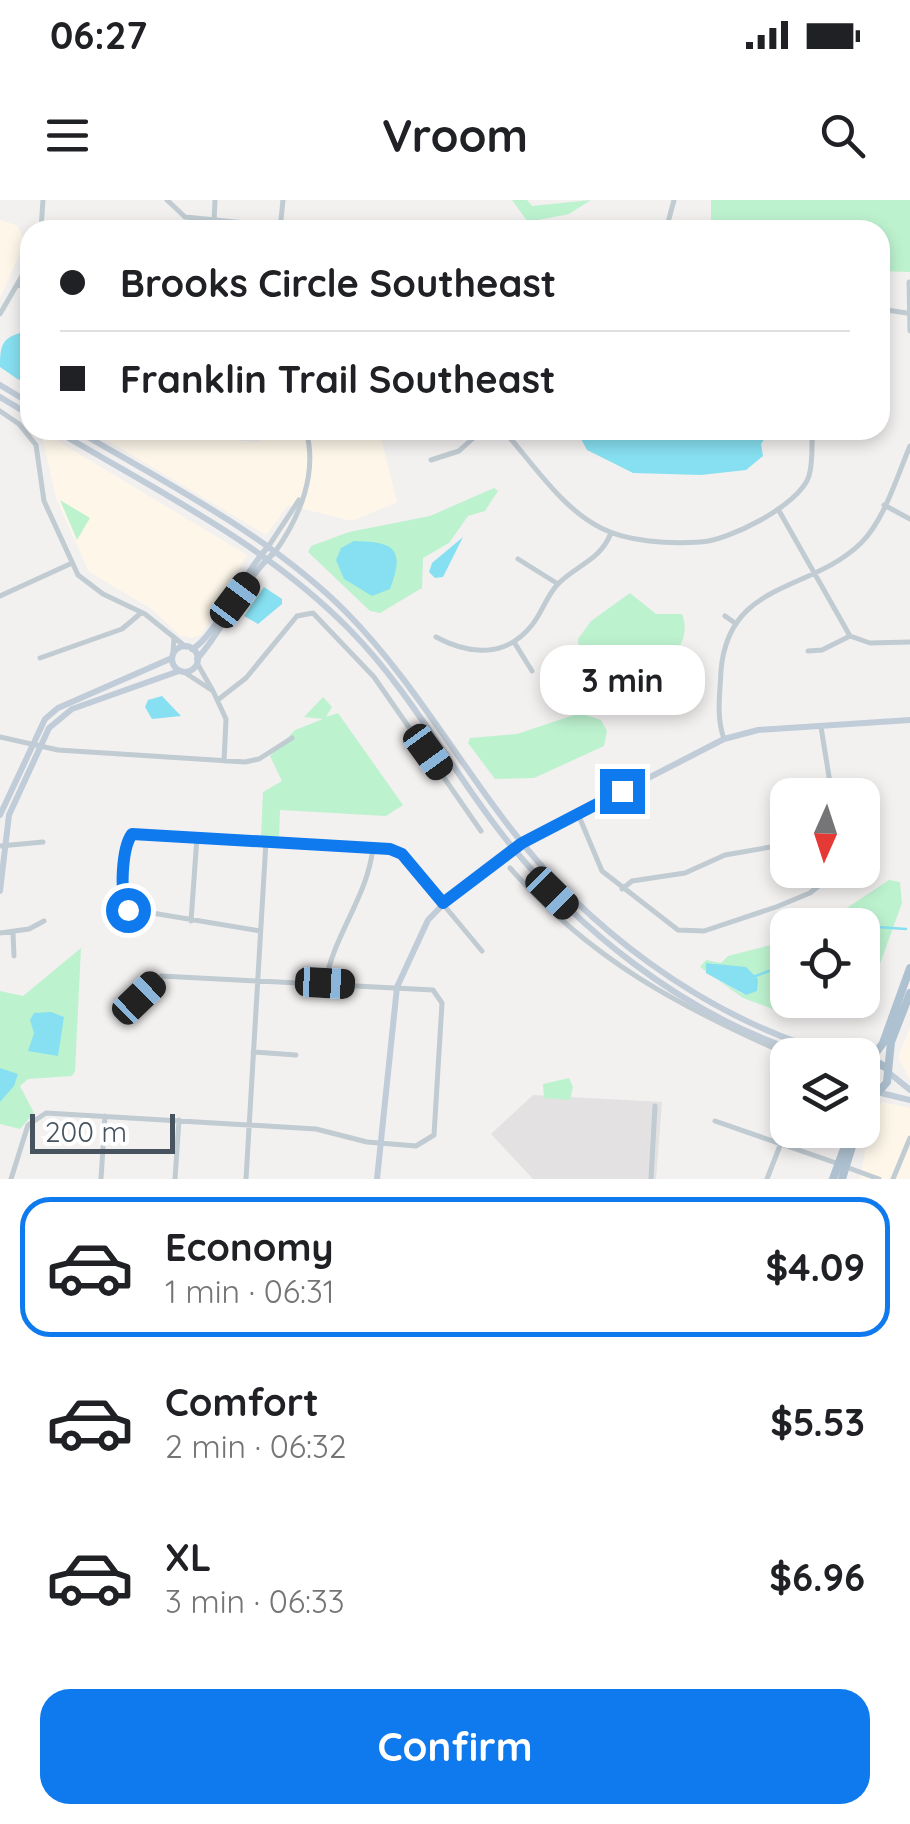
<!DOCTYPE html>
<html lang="en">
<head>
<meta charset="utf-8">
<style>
	:root { --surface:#fff; --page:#f2f2f2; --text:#202124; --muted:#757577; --line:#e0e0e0; --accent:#0f7aed }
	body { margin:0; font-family:Quicksand,sans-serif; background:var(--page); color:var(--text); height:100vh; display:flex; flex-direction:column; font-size:38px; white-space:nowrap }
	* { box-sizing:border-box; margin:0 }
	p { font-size:32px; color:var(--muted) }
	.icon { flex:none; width:55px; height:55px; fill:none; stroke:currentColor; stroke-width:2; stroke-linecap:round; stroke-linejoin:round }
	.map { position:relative; height:979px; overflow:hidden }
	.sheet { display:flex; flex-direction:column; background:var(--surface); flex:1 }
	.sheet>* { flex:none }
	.top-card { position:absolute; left:20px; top:20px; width:870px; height:220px; border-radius:30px; box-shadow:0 5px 15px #0003; display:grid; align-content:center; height:220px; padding:0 40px; background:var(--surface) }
	.needle { width:65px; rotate:183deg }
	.controls { position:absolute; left:770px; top:578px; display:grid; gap:20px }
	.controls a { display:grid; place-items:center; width:110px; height:110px; border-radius:20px; background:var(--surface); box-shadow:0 5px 15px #0003; font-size:50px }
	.scale { position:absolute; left:30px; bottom:25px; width:145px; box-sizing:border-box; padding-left:10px; border:5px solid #47545f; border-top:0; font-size:28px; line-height:35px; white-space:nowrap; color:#47545f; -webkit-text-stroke:8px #fff; paint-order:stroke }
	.end { position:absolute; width:45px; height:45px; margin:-22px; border:12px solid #0f7aed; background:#fff; box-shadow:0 0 0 5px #fff }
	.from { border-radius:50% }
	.bubble { position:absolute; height:70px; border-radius:30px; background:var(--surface); box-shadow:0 5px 15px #0003; font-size:32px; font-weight:700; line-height:70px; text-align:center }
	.car { position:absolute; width:30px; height:60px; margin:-30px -15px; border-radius:12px; box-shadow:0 0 8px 2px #0007; background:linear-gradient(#222 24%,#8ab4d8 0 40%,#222 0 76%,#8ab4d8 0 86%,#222 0) }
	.top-card b { display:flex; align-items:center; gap:35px; height:95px; font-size:38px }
	.top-card b+b { border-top:2px solid var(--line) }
	.top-card i { width:25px; height:25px; background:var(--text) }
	ul { padding:18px 0 0; list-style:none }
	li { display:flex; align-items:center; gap:30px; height:140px; margin:0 20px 15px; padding:0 20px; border:5px solid transparent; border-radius:30px }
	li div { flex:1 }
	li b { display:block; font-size:38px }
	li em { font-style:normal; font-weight:700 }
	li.selected { border-color:var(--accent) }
	li>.icon { width:90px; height:90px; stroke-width:1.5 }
	.button { display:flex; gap:20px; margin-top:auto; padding:20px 40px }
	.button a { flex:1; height:115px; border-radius:30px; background:var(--accent); color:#fff; font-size:40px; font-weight:700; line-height:115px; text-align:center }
	.status { display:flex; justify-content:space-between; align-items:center; height:70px; padding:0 50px; background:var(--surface); direction:ltr }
	.status svg { height:28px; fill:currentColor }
	header { display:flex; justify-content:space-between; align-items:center; height:130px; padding:0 40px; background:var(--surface); font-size:45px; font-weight:700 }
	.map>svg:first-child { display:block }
	.commercial { fill:#fdf6e9 }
	.education { fill:#e4e1e2 }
	.green { fill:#bdf2cf; fill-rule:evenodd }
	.water { fill:#87e0f1 }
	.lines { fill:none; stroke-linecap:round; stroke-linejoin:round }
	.stream { stroke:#87e0f1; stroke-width:2.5 }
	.street { stroke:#c0cbd2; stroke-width:5 }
	.secondary { stroke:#c0ccd8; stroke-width:6 }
	.primary { stroke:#aec1d0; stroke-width:8 }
	.route { stroke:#0f7aed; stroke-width:12 }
</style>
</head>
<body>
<div class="status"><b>06:27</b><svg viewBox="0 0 49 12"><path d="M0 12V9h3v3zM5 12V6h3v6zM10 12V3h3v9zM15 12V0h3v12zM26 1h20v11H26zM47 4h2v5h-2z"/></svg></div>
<header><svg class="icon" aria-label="menu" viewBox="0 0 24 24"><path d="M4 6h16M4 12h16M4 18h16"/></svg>Vroom<svg class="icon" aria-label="search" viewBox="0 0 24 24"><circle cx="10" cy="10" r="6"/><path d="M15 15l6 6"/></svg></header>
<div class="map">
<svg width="910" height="979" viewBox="0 0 910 979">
	<rect width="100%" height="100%" fill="#f3f0f0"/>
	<path class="commercial" d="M0,20L18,26L25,42L0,98Z
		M90,230H197L222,239L257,242L284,230L294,236L313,230H379L397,302L352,321L288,305L266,335Z
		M41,231L247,355L201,435L191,438L179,435L152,409L89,372L56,298Z
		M910,827V880L898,857Z
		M882,902L910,908V979H860L870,922Z"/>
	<path class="education" d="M533,895L662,902L656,979H533L491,934Z"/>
	<path class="green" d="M512,0H527L532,6L591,0L569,14L528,22Z
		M711,0H910V72L880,71V30H711Z
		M494,288L498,291L485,311L468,316L449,343L423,358L422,388L380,413L370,411L308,352L311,346L349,332L430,316Z
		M60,300L90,318L77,340Z
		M630,393L656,414H682C701,461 616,504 582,472L578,439L591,421Z
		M323,497L332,507L326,517L338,513L403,605L386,616L280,610L279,639L261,638L263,592L282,581L270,556L295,530L323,519L304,517Z
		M580,513L601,520L607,531L604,546L534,578L495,579L468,543L470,538L517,534Z
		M889,680L900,682L902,703L864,808L861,815H849L823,800H862V725H821Z
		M787,741L788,800H793L781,812L743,798L700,767L706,760L721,763L728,756ZM711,763L725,766L745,795L706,773Z
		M81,748L75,871L72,876L28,879L20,886L34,913L20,929L0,924V791L23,796Z
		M569,878L573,887L570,900L544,898L543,884Z"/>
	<path class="water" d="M30,130L29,171L19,180L0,167C0,140 4,137 30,130Z
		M576,230H770L761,244L763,256L746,270L701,275L633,273L587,250Z
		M463,337L443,377L435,378L429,372L432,363Z
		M354,341C393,342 406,347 390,389L372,396L344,379L336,360L341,348Z
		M264,387L282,399V404L258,424L244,416Z
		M162,496L181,516L152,519L145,507L148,500Z
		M706,763L746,767L758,779L757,791L746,795L706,773Z
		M51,812L64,817L58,856L28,851L34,833L30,820L34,813Z
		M0,868L18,874L14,886L0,902Z"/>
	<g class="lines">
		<path class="stream" d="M862,735L877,727L906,729
			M753,777L788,764"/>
		<path class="street" d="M167,0L185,17L257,24
			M214,22L215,0
			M41,30L43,0
			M280,30L283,0
			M666,30L674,0
			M909,82L910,131
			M18,84L30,92
			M880,109L907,113
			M0,114L30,62
			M0,211L19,224L36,245L44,301L78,375L103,394L145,414L186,447
			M222,230L252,234L278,230
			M503,230C532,262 561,308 601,328C628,342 669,344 700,342C728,341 800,305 809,276C813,262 812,245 812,230
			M431,260L459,251L482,230
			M884,305L910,319
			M778,309L850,436L870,443L910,442
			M268,347L299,300
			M275,352C300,317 318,273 306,230
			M518,359L558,384
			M0,396L70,364
			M725,416L735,423
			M436,437C469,455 506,458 532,425C542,413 546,397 557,385C576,365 600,361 611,333
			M514,442L532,471
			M808,451L822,450L850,436
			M173,454L174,437
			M40,458L122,429L141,413
			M184,472L213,491L197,463
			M213,491L226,519L224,561
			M219,499L246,478L297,416L313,413L374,477L481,631
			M821,527L832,595
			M0,537L58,550L245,562L259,559L292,538
			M724,539C716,516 720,495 721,470C729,380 810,393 861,343C885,319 897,276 910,246
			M578,614L602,671L678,730L704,731L776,707L810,693L838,670
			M0,646L43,642
			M510,668C591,760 678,806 789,855
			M622,689L632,681L685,673L725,655L788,644
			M191,721L197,637
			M260,731L128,709L123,700L129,636L390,649L402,655L482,751
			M0,733L29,729L44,721
			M13,733L14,756
			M325,783C335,732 368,696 373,647
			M253,852L296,855
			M715,921L839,964
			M846,967L879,979
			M11,979L28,925L46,913L316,929L367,942L416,946L434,935L442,803L433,790L161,776L123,813
			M101,979L105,916
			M175,979L179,920
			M246,979L266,641
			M651,979L655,906
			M767,979L788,925
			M893,979L910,938"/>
		<path class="secondary" d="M0,185L30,203
			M0,197L30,215
			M55,230C157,291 266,344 350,430C407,488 446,560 495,625C572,727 685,817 809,855
			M76,230C169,285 269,335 346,412C407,474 450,548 502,617C583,727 704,818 837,855
			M172 459a13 13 0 1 1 26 0a13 13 0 1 1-26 0Z
			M192,449C213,440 245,370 268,347
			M197,459C227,426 241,381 275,352
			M0,615L45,519L58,508L172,458
			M0,691L9,615L49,528L72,509L179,471
			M888,872L910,890
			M877,892L910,900
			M377,979L397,787L428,720L460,687L522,643L724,539L758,530L910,520"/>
		<path class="primary" d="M870,861L883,843L910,768
			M862,865L874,861L885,867
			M862,911L887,882L891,842L910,793
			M833,979L851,930
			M842,979L857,930"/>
	</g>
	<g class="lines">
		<path class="route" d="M128,710C119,694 122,648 132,634L390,649L402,654L443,703L522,643L622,591"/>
	</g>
</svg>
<div class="controls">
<a><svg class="needle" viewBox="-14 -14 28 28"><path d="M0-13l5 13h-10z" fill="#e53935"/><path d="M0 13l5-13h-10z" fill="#757577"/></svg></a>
<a><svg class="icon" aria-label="locate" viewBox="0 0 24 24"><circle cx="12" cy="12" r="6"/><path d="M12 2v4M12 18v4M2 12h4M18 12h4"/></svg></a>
<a><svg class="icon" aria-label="layers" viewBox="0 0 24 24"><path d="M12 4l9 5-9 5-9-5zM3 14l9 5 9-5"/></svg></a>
</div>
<div class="scale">200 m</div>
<i class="end from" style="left:128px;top:710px"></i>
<i class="end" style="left:622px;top:591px"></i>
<div class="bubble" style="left:540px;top:445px;width:165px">3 min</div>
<i class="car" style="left:235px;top:400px;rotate:37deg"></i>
<i class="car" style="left:428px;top:552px;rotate:144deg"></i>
<i class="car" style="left:552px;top:693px;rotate:135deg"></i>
<i class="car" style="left:325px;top:783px;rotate:93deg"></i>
<i class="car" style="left:139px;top:798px;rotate:46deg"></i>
<div class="top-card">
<b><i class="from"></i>Brooks Circle Southeast</b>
<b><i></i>Franklin Trail Southeast</b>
</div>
</div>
<section class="sheet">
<ul>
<li class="selected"><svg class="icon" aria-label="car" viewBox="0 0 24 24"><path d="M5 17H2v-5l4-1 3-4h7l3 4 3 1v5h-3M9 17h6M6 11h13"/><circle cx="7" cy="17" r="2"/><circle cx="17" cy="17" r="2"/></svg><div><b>Economy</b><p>1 min · 06:31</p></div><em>$4.09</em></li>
<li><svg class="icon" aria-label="car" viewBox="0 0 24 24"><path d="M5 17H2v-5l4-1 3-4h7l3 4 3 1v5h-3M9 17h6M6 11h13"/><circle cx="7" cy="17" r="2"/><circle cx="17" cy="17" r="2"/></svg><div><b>Comfort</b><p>2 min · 06:32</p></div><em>$5.53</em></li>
<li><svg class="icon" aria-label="car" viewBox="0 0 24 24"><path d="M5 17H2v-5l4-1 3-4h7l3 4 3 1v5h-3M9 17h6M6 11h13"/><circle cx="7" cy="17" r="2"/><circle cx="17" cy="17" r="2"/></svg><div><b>XL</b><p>3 min · 06:33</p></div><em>$6.96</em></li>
</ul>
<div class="button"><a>Confirm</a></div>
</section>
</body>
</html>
